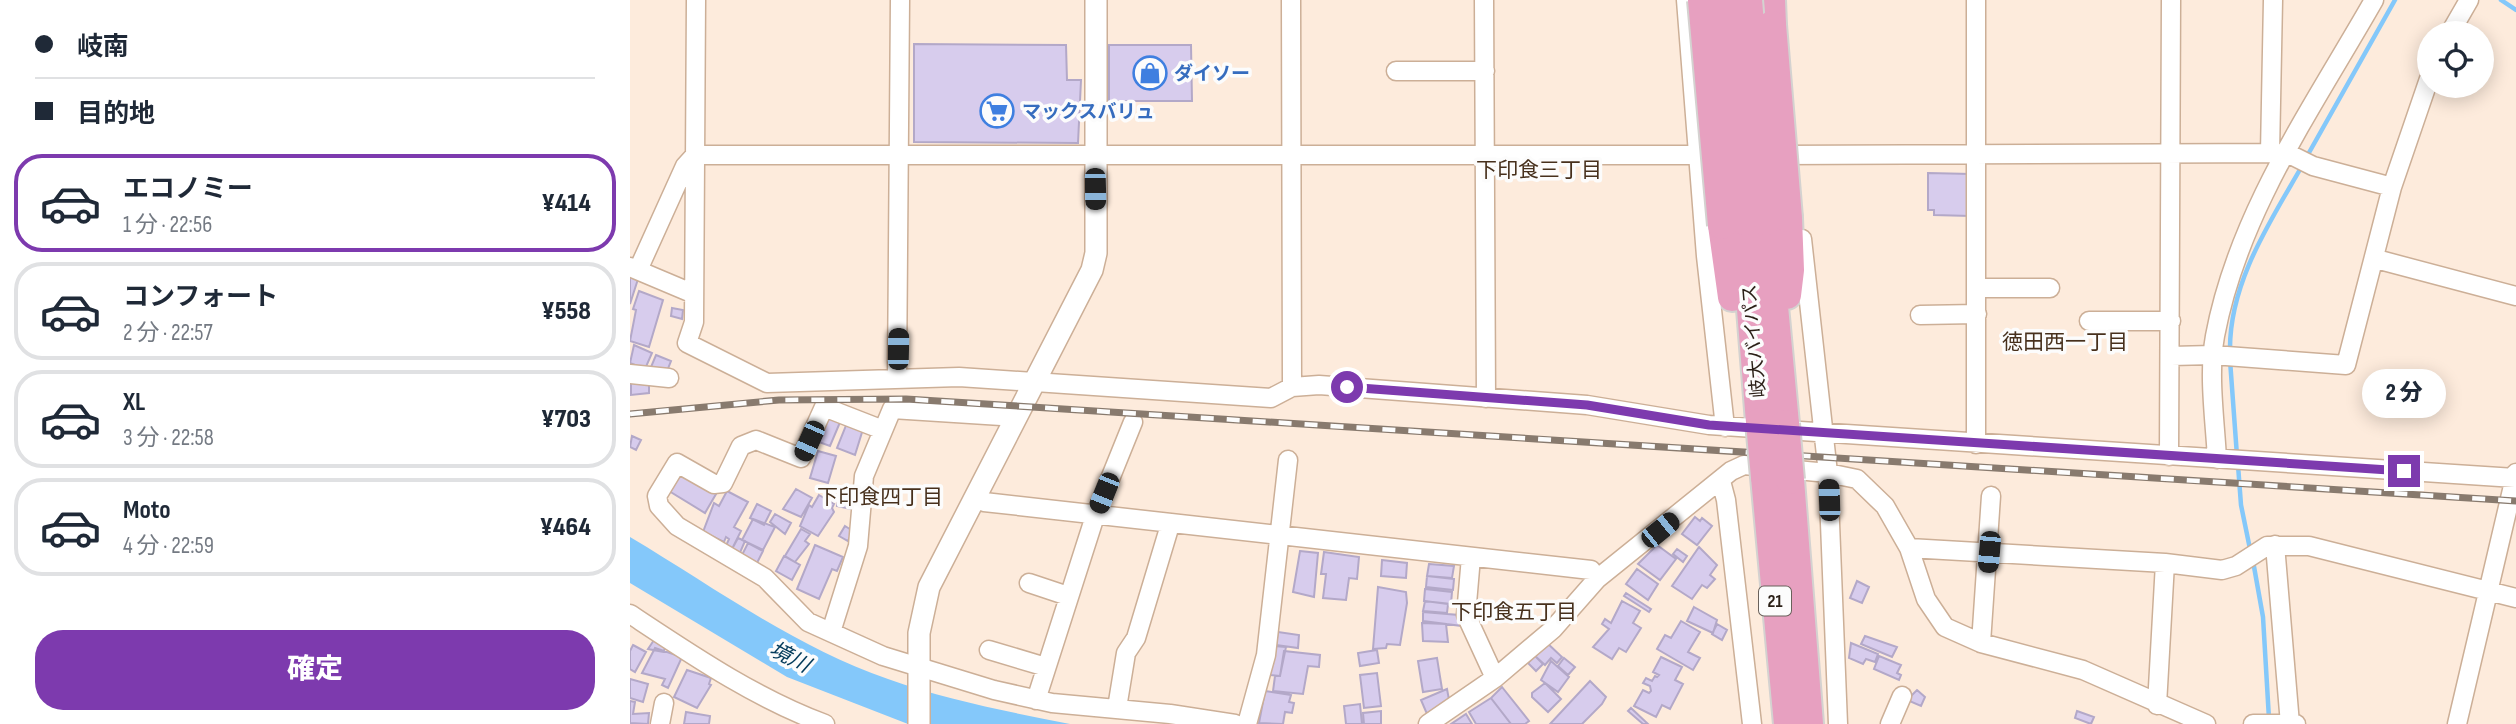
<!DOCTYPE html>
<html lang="ja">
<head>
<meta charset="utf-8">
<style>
	:root { --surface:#fff; --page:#f6f6f7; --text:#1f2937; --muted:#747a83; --line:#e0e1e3; --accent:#7d3aae }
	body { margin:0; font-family:"Sofia Sans Condensed","Noto Sans JP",sans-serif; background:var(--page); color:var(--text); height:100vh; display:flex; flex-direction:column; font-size:26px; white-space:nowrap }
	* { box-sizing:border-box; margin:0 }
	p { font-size:23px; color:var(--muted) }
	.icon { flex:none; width:38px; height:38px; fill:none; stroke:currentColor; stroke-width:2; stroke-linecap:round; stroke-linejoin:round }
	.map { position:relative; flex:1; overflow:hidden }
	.sheet { display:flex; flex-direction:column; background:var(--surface); width:630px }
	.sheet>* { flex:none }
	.banner { display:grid; align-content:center; height:154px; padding:0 35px; background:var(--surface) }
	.fabs { position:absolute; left:1787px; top:21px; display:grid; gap:14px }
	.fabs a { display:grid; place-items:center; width:77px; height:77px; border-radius:50%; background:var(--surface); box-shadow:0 4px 18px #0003; font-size:35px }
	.end { position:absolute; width:32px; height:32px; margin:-16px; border:9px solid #7d3aae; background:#fff; box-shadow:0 0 0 4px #fff }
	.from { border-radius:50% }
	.bubble { position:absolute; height:49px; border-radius:24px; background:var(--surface); box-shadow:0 4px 18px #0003; font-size:23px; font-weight:800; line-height:49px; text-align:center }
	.car { position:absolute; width:21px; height:42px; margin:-21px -10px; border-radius:9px; box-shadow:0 0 5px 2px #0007; background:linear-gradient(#222 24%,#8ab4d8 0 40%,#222 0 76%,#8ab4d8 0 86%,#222 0) }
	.banner b { display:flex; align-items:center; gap:24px; height:66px; font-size:26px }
	.banner b+b { border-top:2px solid var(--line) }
	.banner i { width:18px; height:18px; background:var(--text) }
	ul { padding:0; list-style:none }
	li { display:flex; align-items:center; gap:21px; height:98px; margin:0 14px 10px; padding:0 21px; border:4px solid var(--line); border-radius:28px }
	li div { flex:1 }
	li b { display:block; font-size:26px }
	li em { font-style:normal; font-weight:800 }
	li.on { border-color:var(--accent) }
	li>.icon { width:63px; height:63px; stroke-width:1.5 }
	.action { display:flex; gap:14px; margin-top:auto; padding:14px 35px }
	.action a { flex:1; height:80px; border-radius:28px; background:var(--accent); color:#fff; font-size:28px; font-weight:800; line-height:80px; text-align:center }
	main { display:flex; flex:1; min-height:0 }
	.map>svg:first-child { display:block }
	.water { fill:#84c8fa }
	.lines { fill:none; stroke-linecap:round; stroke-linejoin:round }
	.stream { stroke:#84c8fa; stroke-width:4.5 }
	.building { fill:#d7cced; stroke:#b3a8c8; stroke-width:2 }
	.minor-casing { stroke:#ccaf97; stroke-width:21 }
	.tertiary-casing { stroke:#ccaf97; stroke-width:24 }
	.trunk-casing { stroke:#d4d2d0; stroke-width:32 }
	.minor { stroke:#fff; stroke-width:18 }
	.tertiary { stroke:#fff; stroke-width:21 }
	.trunk { stroke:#e7a0c0; stroke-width:28 }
	.rail-casing { stroke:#887a6e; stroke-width:7 }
	.rail { stroke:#fcfcfc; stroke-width:4.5; stroke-dasharray:13; stroke-linecap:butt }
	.trunk-bridge-casing { stroke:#d4d2d0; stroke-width:32; stroke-linecap:butt }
	.trunk-bridge { stroke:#e7a0c0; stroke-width:28 }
	.route { stroke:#7d3aae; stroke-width:9 }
	.labels { text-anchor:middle; stroke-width:7; stroke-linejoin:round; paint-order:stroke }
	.shield { fill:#fcfcfc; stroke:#69615b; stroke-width:2 }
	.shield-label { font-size:18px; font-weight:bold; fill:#2a1f16 }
	.shop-label { font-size:19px; font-weight:bold; fill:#366cbe; stroke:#fcfcfc; text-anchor:start }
	.street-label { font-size:19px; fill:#2a1f16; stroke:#fcfcfc }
	.neighbourhood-label { font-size:21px; fill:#47301c; stroke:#fcfcfc }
	.water-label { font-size:21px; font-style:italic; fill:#023a5a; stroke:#fcfcfc }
</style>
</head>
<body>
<main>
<section class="sheet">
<div class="banner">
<b><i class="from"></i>岐南</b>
<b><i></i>目的地</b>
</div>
<ul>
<li class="on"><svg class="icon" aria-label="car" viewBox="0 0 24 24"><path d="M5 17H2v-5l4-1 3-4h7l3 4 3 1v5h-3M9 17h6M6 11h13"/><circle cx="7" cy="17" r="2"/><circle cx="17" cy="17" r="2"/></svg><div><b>エコノミー</b><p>1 分 · 22:56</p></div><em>¥414</em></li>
<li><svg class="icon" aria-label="car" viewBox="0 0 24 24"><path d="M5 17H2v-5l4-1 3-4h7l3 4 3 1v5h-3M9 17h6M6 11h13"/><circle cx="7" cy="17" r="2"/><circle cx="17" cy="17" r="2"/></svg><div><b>コンフォート</b><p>2 分 · 22:57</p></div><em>¥558</em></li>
<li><svg class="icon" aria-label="car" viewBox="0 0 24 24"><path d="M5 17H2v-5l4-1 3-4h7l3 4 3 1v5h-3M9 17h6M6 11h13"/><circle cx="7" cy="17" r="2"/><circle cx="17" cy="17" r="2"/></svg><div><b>XL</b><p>3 分 · 22:58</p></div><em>¥703</em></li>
<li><svg class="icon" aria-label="car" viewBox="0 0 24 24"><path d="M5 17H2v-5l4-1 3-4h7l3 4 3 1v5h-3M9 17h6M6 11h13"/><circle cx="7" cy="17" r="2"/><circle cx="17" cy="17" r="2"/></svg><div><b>Moto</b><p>4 分 · 22:59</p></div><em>¥464</em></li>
</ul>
<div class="action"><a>確定</a></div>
</section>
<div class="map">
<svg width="1886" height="724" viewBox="0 0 1886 724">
	<rect width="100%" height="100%" fill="#fdebdc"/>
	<path class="water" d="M0,537C84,587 165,647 258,679C317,700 379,712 440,724H278L157,677L0,583Z"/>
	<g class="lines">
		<path class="stream" d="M1871,0L1886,10
			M1676,158L1765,0
			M1600,351C1599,283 1640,222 1672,166
			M1600,360L1607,456
			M1608,465L1611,505L1620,549
			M1623,561L1633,617L1639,719"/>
	</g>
	<path class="building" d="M284,44L436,45L437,80H451L448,143L284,142Z
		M479,45H561L562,101H479Z
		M1298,173L1341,174L1340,216L1304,215V210H1298Z
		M0,277L8,279L0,304Z
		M9,291L33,300L19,347L0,341L6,310L3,309Z
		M42,308L53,310L52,319L41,316Z
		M4,345L22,353L15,369L0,363Z
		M26,355L41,361L37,371L21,367Z
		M19,380V393L1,395V381Z
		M198,414L211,420L200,446L186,441Z
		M217,423L233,429L225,455L207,448Z
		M2,436L11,440L6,450L0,447Z
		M188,451L206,456L198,483L180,478Z
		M51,473L86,494L75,513L39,491Z
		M166,489L182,498L171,517L153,509Z
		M97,491L118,502L104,527L111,531L101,551L95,548L99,539L96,537L94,542L73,532L84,503L89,506Z
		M189,495L204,504L202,508L204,512L188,536L170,526L179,505L182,507Z
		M209,495L224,499L221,509L207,506Z
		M127,504L141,511L134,525L120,518Z
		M145,514L161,523L155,534L140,522Z
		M1065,517L1070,521L1072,518L1082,526L1067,545L1052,534Z
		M123,519L145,527L133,550L112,540Z
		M215,526L223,531L218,541L209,536Z
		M171,529L180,534L175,541L179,544L165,562L155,556Z
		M108,538L115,541L109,555L101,551Z
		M118,543L133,551L127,563L112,555Z
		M185,545L213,557L207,571L202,569L189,599L167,589Z
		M1027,545L1046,559L1030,580L1008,564Z
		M1069,547L1087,565L1080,575L1085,579L1077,588L1072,585L1062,599L1042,586Z
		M1047,549L1057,556L1053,562L1043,554Z
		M670,551L688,553L684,597L663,592Z
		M694,552L729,557L727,579L719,578L716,600L693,598L696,574H691Z
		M154,556L170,565L162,580L146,571Z
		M752,560L777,563L776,578L751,576Z
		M799,564L824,566L822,578L797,576Z
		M1007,569L1028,584L1018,600L996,584Z
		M797,576L824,579L823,590L796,587Z
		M1227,581L1239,587L1232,603L1220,598Z
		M748,587L776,592L777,603L770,645L757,644L756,648L743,649Z
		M795,589L822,592L821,604L794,601Z
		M996,593L1021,609L1019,612L994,596Z
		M795,601L818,604L817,613L793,611Z
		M992,601L1010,611L1003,623L1011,628L996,652L989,648L982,659L963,647L979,629L972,624L975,619L981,623Z
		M1064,607L1087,620L1083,633L1057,621Z
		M793,612L829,615L832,626L793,621Z
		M1051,621L1070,632L1058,652L1070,658L1063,670L1027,649L1035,635L1041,638Z
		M792,623L816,624L818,642L793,641Z
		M1087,624L1097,630L1092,640L1082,634Z
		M648,632L669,635L668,648L646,645Z
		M1235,636L1267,647L1262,657L1231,644Z
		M24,640L36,647L33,652L18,649Z
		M916,642L932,657L927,663L921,658L915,665L904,655Z
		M1221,643L1248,654L1245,662L1236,659L1233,664L1219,658Z
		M3,645L16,652L5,672L0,669V651Z
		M644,646L656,647L650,676L639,675Z
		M25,648L52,657L38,688L32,685L35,679L12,673Z
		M747,650L749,663L730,666L728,653Z
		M654,651L690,655L689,667L678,666L673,694L643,691L645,676H650Z
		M905,656L913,664L906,671L898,663Z
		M1249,656L1271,665L1267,673L1271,675L1269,680L1244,669Z
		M1031,657L1052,667L1045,680L1053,684L1040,709L1032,705L1026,717L1004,706L1013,690L1019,693L1021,691L1020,686L1013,683L1016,678L1022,681L1025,676L1027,677L1029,675L1023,672Z
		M807,658L812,689L793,692L788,661Z
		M934,658L945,667L938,675L928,666Z
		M921,661L939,677L928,692L911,680Z
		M57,670L81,678L79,684L81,685L67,708L44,697Z
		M747,673L751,706L734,708L730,675Z
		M0,679L18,684L13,702L0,698Z
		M960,681L976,697L972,704L952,724H920Z
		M915,683L931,699L918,712L902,697V693Z
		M872,687L899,721L895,724H881L861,698Z
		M817,689L820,705L797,714L791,700Z
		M1287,690L1295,697L1291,706L1277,700Z
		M635,691L661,695L659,702L664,703L662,713L655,712L653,724L629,723Z
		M861,698L881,724H846L839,712Z
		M0,701L5,702L3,714L19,713L18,724L0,723Z
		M730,704L732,724H716L714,706Z
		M1001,708L1018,724H1013L998,711Z
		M751,711V724H734L733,713Z
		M1447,711L1464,717L1461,724L1445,718Z
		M56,712L80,716L79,724H54Z
		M836,714L842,724H821Z"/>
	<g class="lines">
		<defs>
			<path id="minor" d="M66,0L64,322L57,343L137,383L329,377L641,398L662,387L689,385L957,405L1079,425L1885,478
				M661,0L662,387
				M854,0L856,398
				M1056,0L1076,256L1095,427
				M1346,0V444
				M1820,33L1839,0
				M766,71H855
				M1640,153L1643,0
				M1145,155L1657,153L1683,166L1762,187
				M1172,239L1198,473L1208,724
				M1746,259L1886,296
				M0,267L64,294
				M8,270L55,166L65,155H1093
				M1347,288H1420
				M1290,315L1347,314
				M1459,321H1541
				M1541,356L1583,355L1716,365L1762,187L1799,79
				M0,374L39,378
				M267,377L270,0
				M253,430L194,407L171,458L126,440L111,446L93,483L84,484L47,463L27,496L29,506L47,526L135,578L178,622L253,656L364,690L422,703L540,714L605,724
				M1539,456L1541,0
				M1587,459C1585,420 1578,375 1585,336C1608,213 1683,107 1744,0
				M1091,481L1096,500L1122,724
				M344,498L354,502L961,570L967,579
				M1645,545L1660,724
				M1279,548L1535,563L1592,570L1606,566L1637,546H1679L1886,598
				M841,557L836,615L865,678
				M399,583L438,596
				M0,614C62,655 125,698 195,724
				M201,632L228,546L234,476L262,409L387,417
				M1351,643L1361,496
				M359,650L416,667
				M406,700L465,516L503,422
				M1527,705L1535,563
				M487,708L496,653L506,638L540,525
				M30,724L34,703
				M617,724L636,655L658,460
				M798,724L865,678L923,629L967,579L1101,471L1114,465L1198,473L1227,479L1255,506L1279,548L1296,599L1315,627L1351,643L1453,670L1576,724
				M1260,724L1272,696
				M1623,724H1666
				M1827,724L1886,473"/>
			<path id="tertiary" d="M289,724V633L299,587L462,270L466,253V0"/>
			<path id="trunk" d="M1141,0L1142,25
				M1114,221L1130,422
				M1136,221L1155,424
				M1092,225L1102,297
				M1157,295L1160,270L1158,218
				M1135,477L1158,724
				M1160,480L1179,724"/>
		</defs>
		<use href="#minor" class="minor-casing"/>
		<use href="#tertiary" class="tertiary-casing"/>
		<use href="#trunk" class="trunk-casing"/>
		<use href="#minor" class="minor"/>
		<use href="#tertiary" class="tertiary"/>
		<use href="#trunk" class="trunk"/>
		<defs>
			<path id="rail" d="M0,414L149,400L276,399L1886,501"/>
		</defs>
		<use href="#rail" class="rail-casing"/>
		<use href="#rail" class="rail"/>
		<defs>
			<path id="trunk-bridge" d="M1072,0L1092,225
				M1093,0L1114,221
				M1118,0L1136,221
				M1142,25L1158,218
				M1130,422L1135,477
				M1155,424L1160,480"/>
		</defs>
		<use href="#trunk-bridge" class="trunk-bridge-casing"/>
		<use href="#trunk-bridge" class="trunk-bridge"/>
	</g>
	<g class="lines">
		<path class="route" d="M717,387L957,405L1079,425L1774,471"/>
	</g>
	<defs>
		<symbol id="shop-ring" viewBox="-11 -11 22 22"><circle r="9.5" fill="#fcfcfc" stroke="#3f7fe0" stroke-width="1.5"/><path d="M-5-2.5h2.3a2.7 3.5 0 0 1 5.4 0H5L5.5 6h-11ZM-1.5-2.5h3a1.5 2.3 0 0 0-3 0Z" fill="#3f7fe0"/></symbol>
		<symbol id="supermarket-ring" viewBox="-11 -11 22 22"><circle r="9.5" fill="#fcfcfc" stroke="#3f7fe0" stroke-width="1.5"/><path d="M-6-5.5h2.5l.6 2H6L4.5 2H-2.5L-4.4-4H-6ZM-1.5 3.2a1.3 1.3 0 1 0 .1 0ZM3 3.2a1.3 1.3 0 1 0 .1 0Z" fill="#3f7fe0"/></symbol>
	</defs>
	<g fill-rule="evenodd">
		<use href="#shop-ring" x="501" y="54" width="38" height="38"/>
		<use href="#supermarket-ring" x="348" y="92" width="38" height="38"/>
	</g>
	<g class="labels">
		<rect class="shield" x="1129" y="586.5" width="32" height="29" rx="5"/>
		<g class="shield-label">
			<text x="1145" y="607">21</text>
		</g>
		<g class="shop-label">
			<text x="544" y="80">ダイソー</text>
			<text x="392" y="118">マックスバリュ</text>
		</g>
		<g class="street-label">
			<text transform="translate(1123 341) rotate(-95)" y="7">岐大バイパス</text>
		</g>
		<g class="neighbourhood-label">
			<text x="909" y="177">下印食三丁目</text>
			<text x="1435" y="349">徳田西一丁目</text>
			<text x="250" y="504">下印食四丁目</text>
			<text x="884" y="619">下印食五丁目</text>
		</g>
		<g class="water-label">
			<text transform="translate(160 657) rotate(27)" y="7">境川</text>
		</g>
	</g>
</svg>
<div class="fabs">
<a><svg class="icon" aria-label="locate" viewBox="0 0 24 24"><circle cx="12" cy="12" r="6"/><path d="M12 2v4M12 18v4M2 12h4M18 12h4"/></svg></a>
</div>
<i class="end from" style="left:717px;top:387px"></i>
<i class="end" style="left:1774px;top:471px"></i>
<div class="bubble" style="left:1732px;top:369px;width:84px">2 分</div>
<i class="car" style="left:465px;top:189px;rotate:179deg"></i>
<i class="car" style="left:268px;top:349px;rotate:1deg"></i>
<i class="car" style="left:179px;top:441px;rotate:204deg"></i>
<i class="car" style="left:474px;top:493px;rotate:202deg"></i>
<i class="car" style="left:1199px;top:500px;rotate:358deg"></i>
<i class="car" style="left:1030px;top:530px;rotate:51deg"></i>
<i class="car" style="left:1359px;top:552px;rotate:185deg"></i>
</div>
</main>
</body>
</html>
